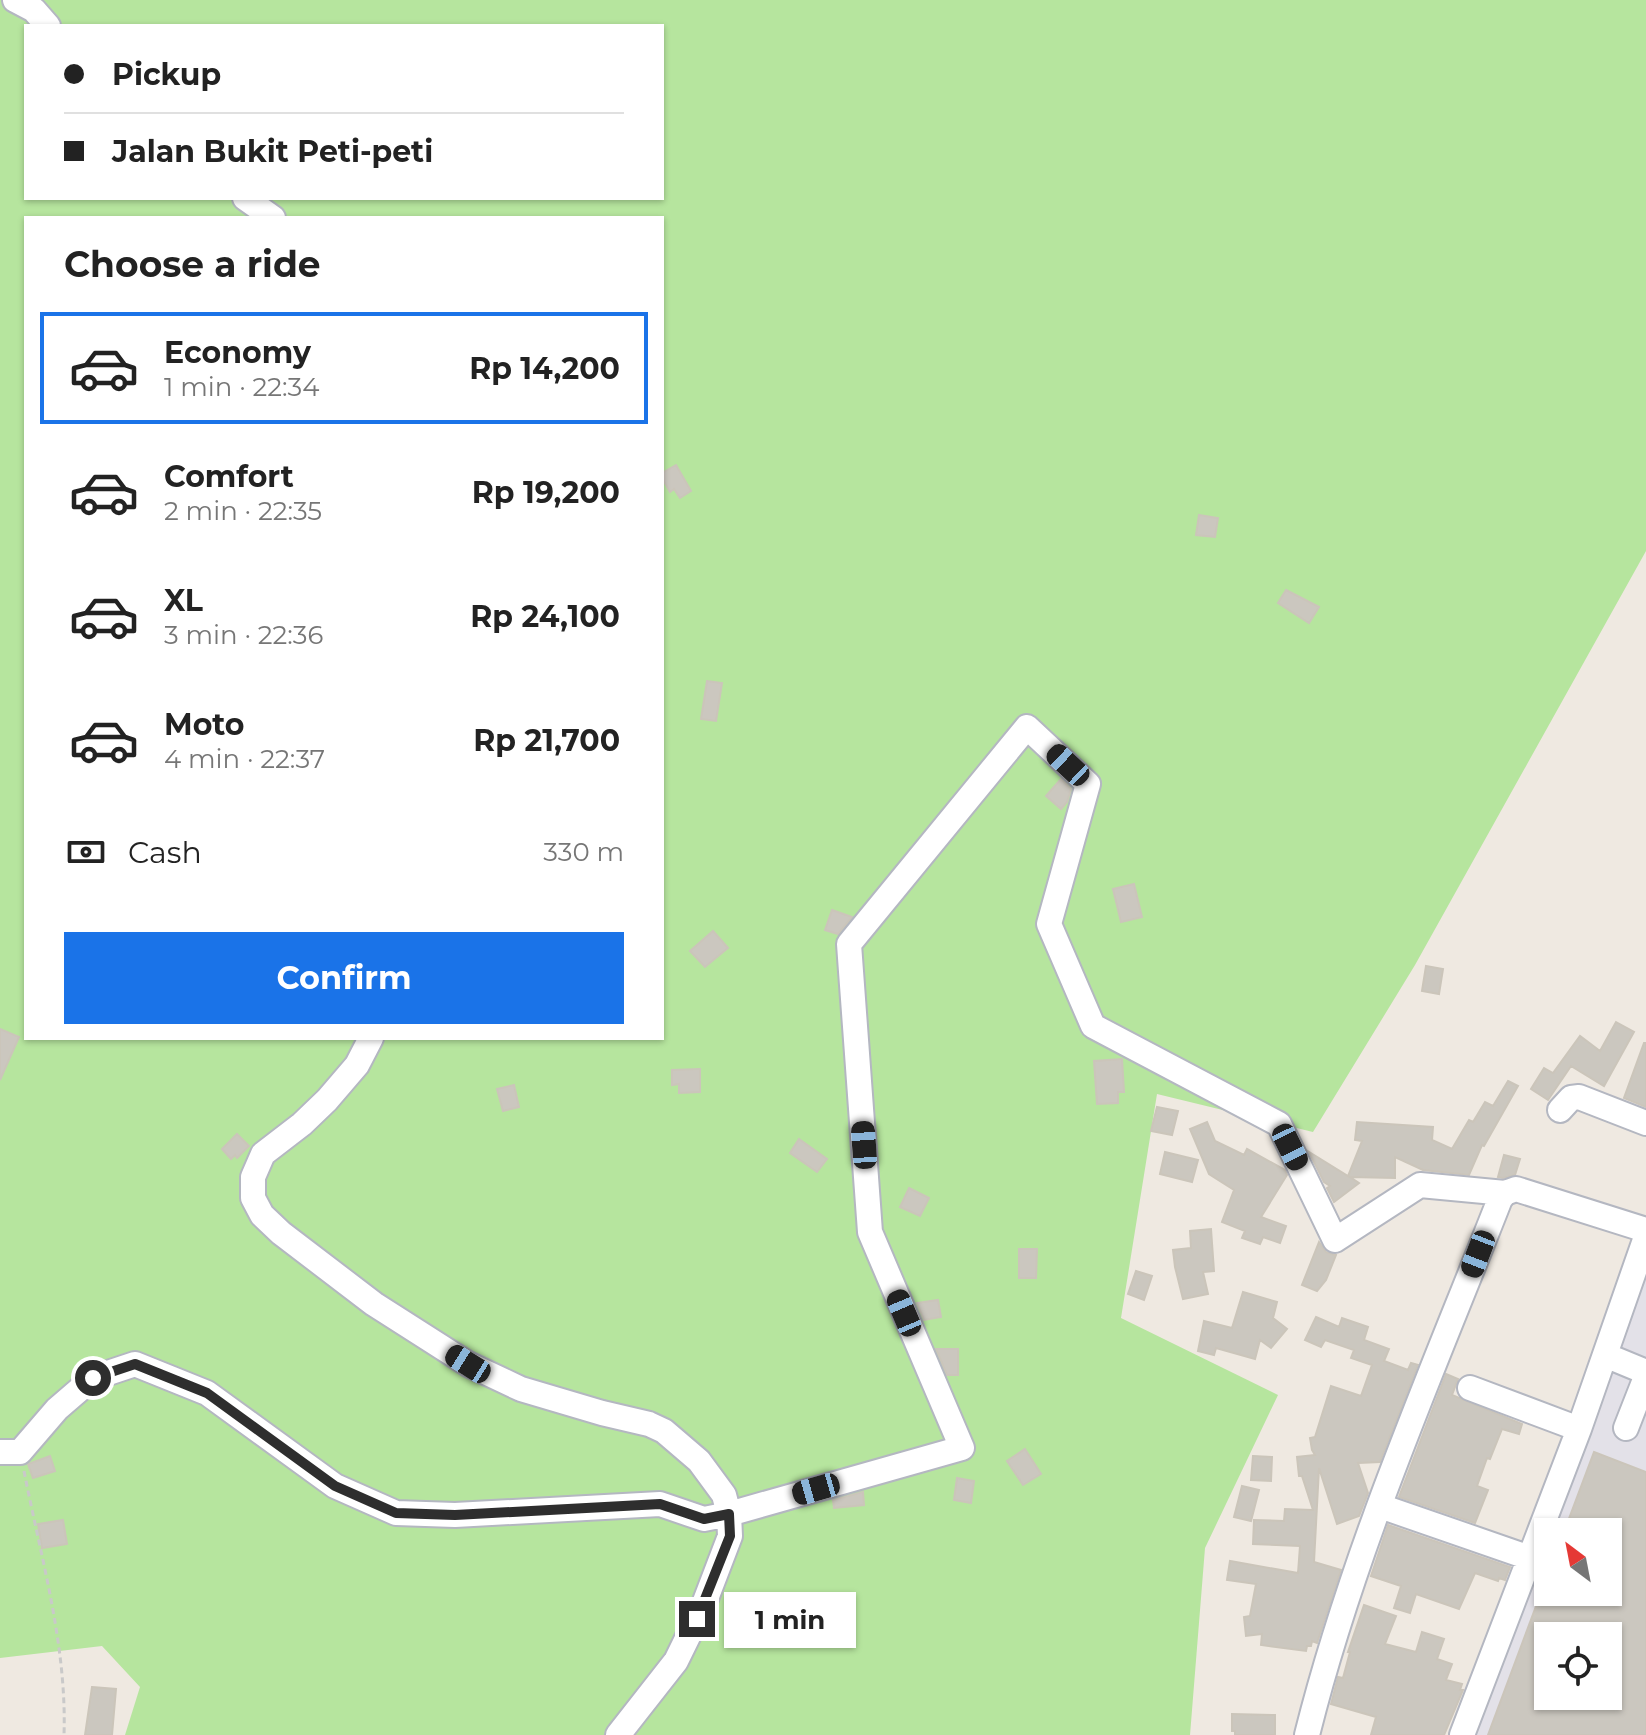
<!DOCTYPE html>
<html lang="en">
<head>
<meta charset="utf-8">
<style>
	:root { --surface:#fff; --page:#f6f6f6; --text:#222; --muted:#767676; --line:#e0e0e0; --accent:#1a73e8 }
	body { margin:0; font-family:Montserrat,sans-serif; background:var(--page); color:var(--text); height:100vh; display:flex; flex-direction:column; font-size:30px; white-space:nowrap }
	* { box-sizing:border-box; margin:0 }
	p { font-size:26px; color:var(--muted) }
	.icon { flex:none; width:44px; height:44px; fill:none; stroke:currentColor; stroke-width:2; stroke-linecap:round; stroke-linejoin:round }
	.map { position:relative; flex:1; overflow:hidden }
	.sheet { position:absolute; left:24px; top:216px; width:640px; height:824px; display:flex; flex-direction:column; background:var(--surface); border-radius:0px; box-shadow:0 2px 6px #0004 }
	.sheet>* { flex:none }
	.banner { position:absolute; left:24px; top:24px; width:640px; height:176px; border-radius:0px; box-shadow:0 2px 6px #0004; display:grid; align-content:center; height:176px; padding:0 40px; background:var(--surface) }
	.needle { width:52px; rotate:328deg }
	.controls { position:absolute; left:1534px; top:1518px; display:grid; gap:16px }
	.controls a { display:grid; place-items:center; width:88px; height:88px; border-radius:0px; background:var(--surface); box-shadow:0 2px 6px #0004; font-size:40px }
	.end { position:absolute; width:36px; height:36px; margin:-18px; border:10px solid #2e2e2e; background:#fff; box-shadow:0 0 0 4px #fff }
	.from { border-radius:50% }
	.bubble { position:absolute; height:56px; border-radius:0px; background:var(--surface); box-shadow:0 2px 6px #0004; font-size:26px; font-weight:700; line-height:56px; text-align:center }
	.car { position:absolute; width:24px; height:48px; margin:-24px -12px; border-radius:10px; box-shadow:0 0 6px 2px #0007; background:linear-gradient(#222 24%,#8ab4d8 0 40%,#222 0 76%,#8ab4d8 0 86%,#222 0) }
	.banner b { display:flex; align-items:center; gap:28px; height:76px; font-size:30px }
	.banner b+b { border-top:2px solid var(--line) }
	.banner i { width:20px; height:20px; background:var(--text) }
	ul { padding:0; list-style:none }
	li { display:flex; align-items:center; gap:24px; height:112px; margin:0 16px 12px; padding:0 24px; border:4px solid transparent; border-radius:0px }
	li div { flex:1 }
	li b { display:block; font-size:30px }
	li em { font-style:normal; font-weight:700 }
	li.active { border-color:var(--accent) }
	li>.icon { width:72px; height:72px; stroke-width:1.5 }
	h2 { padding:0 40px; font-size:36px; line-height:96px }
	.pay { display:flex; align-items:center; gap:20px; height:88px; padding:0 40px; font-size:30px }
	.pay p { margin-inline-start:auto }
	.button { display:flex; gap:16px; margin-top:auto; padding:16px 40px }
	.button a { flex:1; height:92px; border-radius:0px; background:var(--accent); color:#fff; font-size:32px; font-weight:700; line-height:92px; text-align:center }
	.map>svg:first-child { display:block }
	.industrial { fill:#e3e1e8; fill-rule:evenodd }
	.green { fill:#b6e59e; fill-rule:evenodd }
	.building { fill:#cbc7bf; stroke:#cbc5ba; stroke-width:2; fill-rule:evenodd }
	.lines { fill:none; stroke-linecap:round; stroke-linejoin:round }
	.minor-casing { stroke:#b4b7c1; stroke-width:28 }
	.path { stroke:#c9c9c9; stroke-width:3; stroke-dasharray:6 4; stroke-linecap:butt }
	.minor { stroke:#fff; stroke-width:24 }
	.route { stroke:#2e2e2e; stroke-width:10 }
</style>
</head>
<body>
<div class="map">
<svg width="1646" height="1735" viewBox="0 0 1646 1735">
	<rect width="100%" height="100%" fill="#efe9e1"/>
	<path class="industrial" d="M1646,1241V1735H1462ZM1548,1532H1608V1592H1548ZM1548,1636H1608V1696H1548Z"/>
	<path class="green" d="M0,0H1646V551L1415,965L1313,1132L1157,1094L1121,1318L1278,1395L1205,1548L1190,1735H125L140,1687L102,1646L0,1658ZM26,26H662V198H26ZM26,218H662V1038H26Z"/>
	<path class="building" d="M676,465L691,491L680,498L674,489L670,492L662,478V473Z
		M1199,515L1218,518L1215,537L1196,535Z
		M1286,590L1319,607L1309,623L1278,603Z
		M707,681L722,683L716,721L701,719Z
		M1061,779L1071,789L1067,802L1061,809L1046,796Z
		M1134,884L1142,917L1121,922L1113,889Z
		M832,910L852,917L838,934L825,930Z
		M713,931L728,948L705,967L690,951Z
		M1426,966L1443,969L1439,994L1422,991Z
		M1616,1022L1634,1032L1604,1086L1571,1066L1548,1100L1531,1089L1544,1068L1553,1073L1580,1036L1600,1051Z
		M0,1029L19,1037L0,1080Z
		M1644,1043H1646V1107L1624,1098Z
		M1122,1059L1124,1092H1118V1103L1097,1104L1094,1061Z
		M700,1069V1092L679,1093V1084L672,1085V1070Z
		M1508,1081L1518,1086L1484,1146L1482,1145L1469,1175L1423,1170L1395,1157V1178L1350,1177L1359,1183L1334,1202L1327,1188L1330,1186L1324,1182L1309,1152L1348,1176L1362,1141L1355,1140L1357,1122L1433,1127L1432,1140L1452,1149L1469,1120L1473,1122L1485,1102L1493,1106Z
		M514,1085L519,1107L503,1111L497,1089Z
		M1157,1107L1178,1111L1172,1135L1151,1131Z
		M1207,1122L1215,1141L1244,1155L1247,1149L1285,1170L1287,1175L1261,1217L1286,1226L1280,1243L1263,1237L1260,1244L1242,1238L1245,1231L1222,1222L1234,1190L1209,1174L1190,1129Z
		M237,1134L249,1146L237,1158L235,1155L231,1159L222,1149Z
		M799,1139L827,1159L817,1172L790,1153Z
		M1165,1152L1198,1160L1192,1182L1160,1174Z
		M1504,1155L1520,1159L1515,1175L1503,1178L1498,1177Z
		M909,1188L929,1198L920,1216L900,1207Z
		M1211,1229L1214,1271L1203,1272L1208,1294L1183,1299L1175,1267L1173,1250L1191,1248L1190,1231Z
		M1319,1242L1326,1252L1336,1255L1326,1280L1317,1291L1302,1285Z
		M1019,1249H1037L1036,1278H1019Z
		M1136,1271L1152,1276L1144,1300L1128,1294Z
		M1243,1292L1277,1302L1273,1318L1287,1329L1271,1348L1260,1340L1255,1359L1216,1348L1214,1355L1198,1351L1204,1321L1232,1328Z
		M938,1300L941,1317L924,1320L917,1303Z
		M1316,1317L1339,1327L1342,1318L1368,1327L1364,1340L1389,1349L1384,1361L1408,1370L1411,1363L1418,1365L1380,1462L1358,1463L1368,1493L1359,1516L1337,1524L1319,1468L1314,1562L1341,1570L1317,1643L1312,1641L1311,1646H1307L1306,1651L1261,1645L1262,1634L1246,1636L1244,1617L1250,1616L1256,1584L1227,1580L1230,1561L1298,1573L1300,1546L1253,1544L1254,1520L1284,1521L1285,1509L1313,1510L1302,1476H1299L1297,1457L1315,1455L1312,1450L1310,1438L1315,1437L1331,1386L1361,1396L1372,1365L1351,1358L1354,1350L1325,1340L1321,1347L1305,1340Z
		M936,1349H958V1375H947Z
		M1446,1374L1458,1379L1452,1395L1522,1424L1519,1434L1502,1429L1490,1459L1487,1458L1477,1486L1488,1490L1475,1523L1399,1497Z
		M1025,1449L1041,1474L1023,1485L1007,1461Z
		M1594,1452L1646,1472V1735H1488L1548,1574V1592H1608V1532H1564ZM1548,1636H1608V1696H1548Z
		M50,1456L55,1471L33,1478L28,1464Z
		M1253,1456L1272,1457L1271,1481L1251,1480Z
		M957,1478L974,1481L971,1503L954,1500Z
		M1242,1486L1259,1490L1251,1521L1234,1517Z
		M863,1492L864,1505L834,1508L833,1500Z
		M63,1520L67,1544L42,1548L38,1524Z
		M1388,1525L1510,1567L1505,1580L1499,1578L1498,1581L1475,1573L1459,1609L1416,1594L1410,1613L1394,1608L1401,1586L1371,1576Z
		M1364,1605L1396,1616L1385,1644L1416,1652L1422,1632L1444,1639L1437,1659L1452,1664L1446,1680L1462,1684L1460,1690H1463L1444,1735H1371L1376,1717L1331,1704L1338,1677L1343,1678L1350,1652H1348Z
		M92,1687L116,1689L112,1735H85Z
		M1232,1714L1275,1715V1735H1235V1731H1232Z"/>
	<g class="lines">
		<defs>
			<path id="minor" d="M15,0L34,10L48,26
				M245,198L273,218
				M371,1038L357,1065L327,1100L302,1124L263,1154L253,1177V1198L262,1215L281,1233L374,1304L468,1364L521,1389L602,1413L649,1424L664,1431L699,1461L724,1495L729,1514L730,1536L704,1604L676,1661L618,1735
				M1560,1110L1571,1098L1579,1097L1646,1123
				M1605,1355L1646,1372
				M1470,1388L1579,1429
				M1626,1428L1646,1377
				M0,1452H20L57,1409L93,1378L135,1364L207,1393L335,1486L396,1513L455,1515L660,1504L704,1519L729,1514L962,1448L870,1232L849,944L1027,727L1088,784L1049,924L1093,1026L1279,1124L1335,1240L1420,1185L1505,1193
				M1380,1506L1530,1558
				M1307,1735C1353,1551 1431,1375 1500,1199L1505,1193L1516,1189L1646,1230
				M1462,1735L1579,1429L1646,1237"/>
		</defs>
		<use href="#minor" class="minor-casing"/>
		<path class="path" d="M24,1471C41,1558 67,1646 64,1735"/>
		<use href="#minor" class="minor"/>
	</g>
	<g class="lines">
		<path class="route" d="M93,1378L135,1364L207,1393L335,1486L396,1513L455,1515L660,1504L704,1519L729,1514L730,1536L697,1619"/>
	</g>
</svg>
<div class="controls">
<a><svg class="needle" viewBox="-14 -14 28 28"><path d="M0-13l5 13h-10z" fill="#e53935"/><path d="M0 13l5-13h-10z" fill="#767676"/></svg></a>
<a><svg class="icon" aria-label="locate" viewBox="0 0 24 24"><circle cx="12" cy="12" r="6"/><path d="M12 2v4M12 18v4M2 12h4M18 12h4"/></svg></a>
</div>
<i class="end from" style="left:93px;top:1378px"></i>
<i class="end" style="left:697px;top:1619px"></i>
<div class="bubble" style="left:724px;top:1592px;width:132px">1 min</div>
<i class="car" style="left:1068px;top:765px;rotate:313deg"></i>
<i class="car" style="left:864px;top:1145px;rotate:356deg"></i>
<i class="car" style="left:1290px;top:1147px;rotate:154deg"></i>
<i class="car" style="left:1478px;top:1254px;rotate:201deg"></i>
<i class="car" style="left:904px;top:1313px;rotate:337deg"></i>
<i class="car" style="left:468px;top:1364px;rotate:302deg"></i>
<i class="car" style="left:816px;top:1489px;rotate:254deg"></i>
<div class="banner">
<b><i class="from"></i>Pickup</b>
<b><i></i>Jalan Bukit Peti-peti</b>
</div>
<section class="sheet">
<h2>Choose a ride</h2>
<ul>
<li class="active"><svg class="icon" aria-label="car" viewBox="0 0 24 24"><path d="M5 17H2v-5l4-1 3-4h7l3 4 3 1v5h-3M9 17h6M6 11h13"/><circle cx="7" cy="17" r="2"/><circle cx="17" cy="17" r="2"/></svg><div><b>Economy</b><p>1 min · 22:34</p></div><em>Rp 14,200</em></li>
<li><svg class="icon" aria-label="car" viewBox="0 0 24 24"><path d="M5 17H2v-5l4-1 3-4h7l3 4 3 1v5h-3M9 17h6M6 11h13"/><circle cx="7" cy="17" r="2"/><circle cx="17" cy="17" r="2"/></svg><div><b>Comfort</b><p>2 min · 22:35</p></div><em>Rp 19,200</em></li>
<li><svg class="icon" aria-label="car" viewBox="0 0 24 24"><path d="M5 17H2v-5l4-1 3-4h7l3 4 3 1v5h-3M9 17h6M6 11h13"/><circle cx="7" cy="17" r="2"/><circle cx="17" cy="17" r="2"/></svg><div><b>XL</b><p>3 min · 22:36</p></div><em>Rp 24,100</em></li>
<li><svg class="icon" aria-label="car" viewBox="0 0 24 24"><path d="M5 17H2v-5l4-1 3-4h7l3 4 3 1v5h-3M9 17h6M6 11h13"/><circle cx="7" cy="17" r="2"/><circle cx="17" cy="17" r="2"/></svg><div><b>Moto</b><p>4 min · 22:37</p></div><em>Rp 21,700</em></li>
</ul>
<div class="pay"><svg class="icon" aria-label="cash" viewBox="0 0 24 24"><path d="M3 7h18v10H3z"/><circle cx="12" cy="12" r="2"/></svg>Cash<p>330 m</p></div>
<div class="button"><a>Confirm</a></div>
</section>
</div>
</body>
</html>
